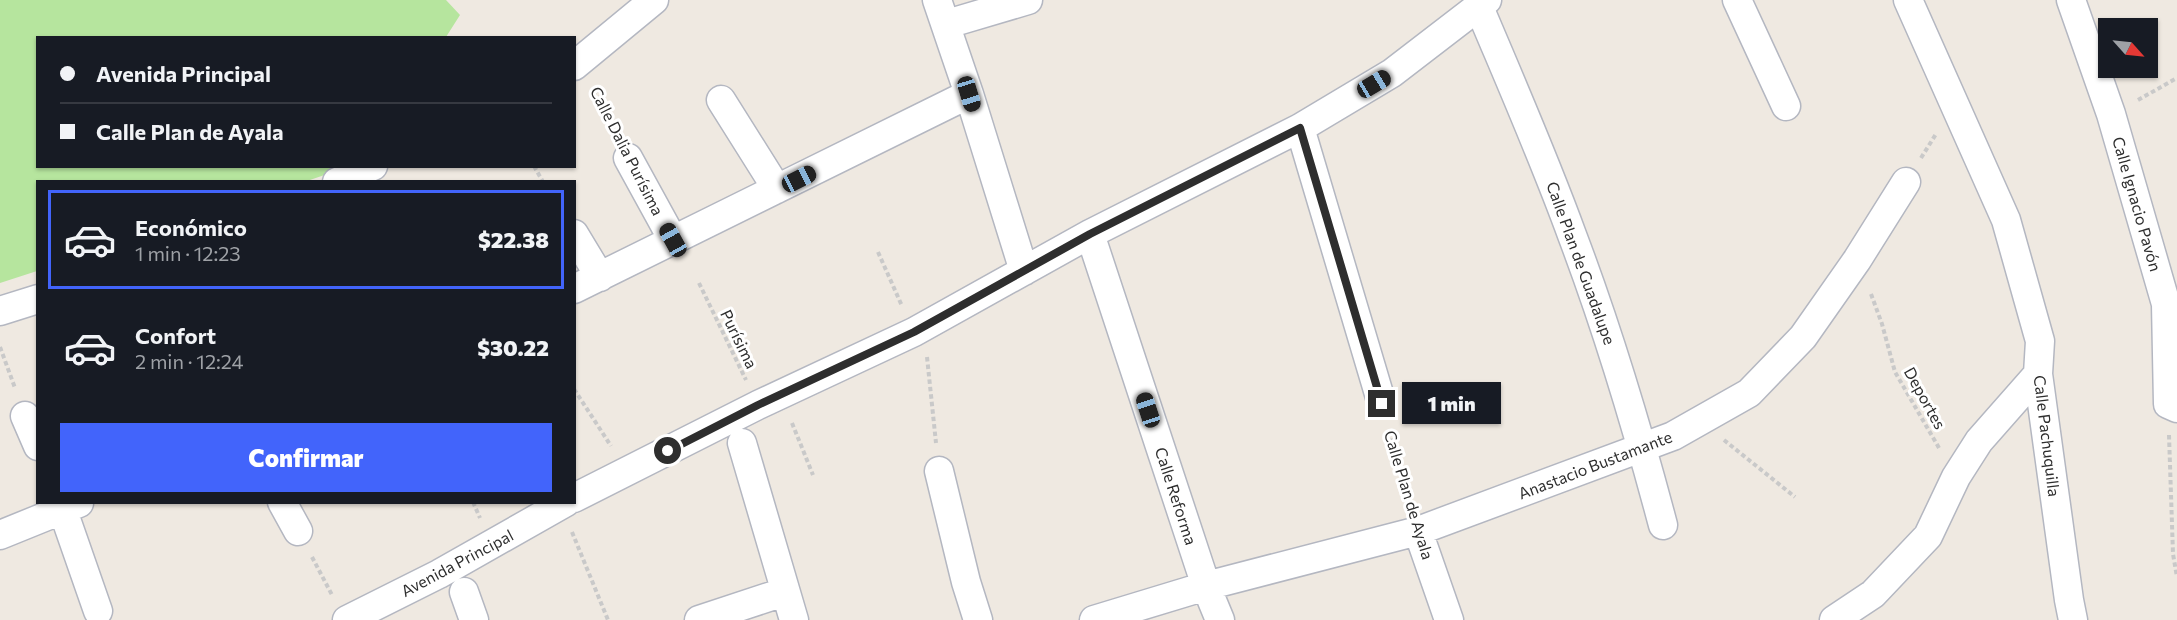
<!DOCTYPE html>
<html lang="es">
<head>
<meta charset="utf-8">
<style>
	:root { --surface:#171b24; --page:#242831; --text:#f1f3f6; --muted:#9ea1a6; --line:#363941; --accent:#4264fb }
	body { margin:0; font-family:Commissioner,sans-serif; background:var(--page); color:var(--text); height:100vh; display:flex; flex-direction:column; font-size:22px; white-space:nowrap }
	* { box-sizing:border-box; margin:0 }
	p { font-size:20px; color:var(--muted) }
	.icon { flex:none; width:33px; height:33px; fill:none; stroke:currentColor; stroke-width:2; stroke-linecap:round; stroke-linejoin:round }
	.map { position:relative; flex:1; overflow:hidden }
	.drawer { position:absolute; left:36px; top:180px; width:540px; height:324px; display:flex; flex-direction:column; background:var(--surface); border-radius:0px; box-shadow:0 2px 4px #0004 }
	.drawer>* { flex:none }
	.hud { position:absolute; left:36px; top:36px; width:540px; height:132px; border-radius:0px; box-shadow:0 2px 4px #0004; display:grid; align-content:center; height:132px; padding:0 24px; background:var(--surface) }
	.needle { width:39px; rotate:117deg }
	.buttons { position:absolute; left:2098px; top:18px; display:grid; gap:12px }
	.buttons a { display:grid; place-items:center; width:60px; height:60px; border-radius:0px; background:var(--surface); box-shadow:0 2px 4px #0004; font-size:30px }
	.end { position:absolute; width:27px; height:27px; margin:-14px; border:8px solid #2e2e2e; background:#fff; box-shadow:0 0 0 3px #fff }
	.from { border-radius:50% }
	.bubble { position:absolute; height:42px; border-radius:0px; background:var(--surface); box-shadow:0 2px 4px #0004; font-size:20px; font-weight:800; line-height:42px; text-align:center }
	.car { position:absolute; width:18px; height:36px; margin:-18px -9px; border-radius:8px; box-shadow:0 0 4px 2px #0007; background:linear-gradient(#222 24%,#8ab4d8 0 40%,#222 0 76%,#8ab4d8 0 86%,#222 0) }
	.hud b { display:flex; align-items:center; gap:21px; height:57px; font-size:22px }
	.hud b+b { border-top:2px solid var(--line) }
	.hud i { width:15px; height:15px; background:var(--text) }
	ul { padding:10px 0 0; list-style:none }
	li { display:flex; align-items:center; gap:18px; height:99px; margin:0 12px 9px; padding:0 12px; border:3px solid transparent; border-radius:0px }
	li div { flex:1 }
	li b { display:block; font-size:22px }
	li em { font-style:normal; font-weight:800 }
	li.active { border-color:var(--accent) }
	li>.icon { width:54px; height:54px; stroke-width:1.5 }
	.action { display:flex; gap:12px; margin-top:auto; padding:12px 24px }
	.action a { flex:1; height:69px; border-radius:0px; background:var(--accent); color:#fff; font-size:24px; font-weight:800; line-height:69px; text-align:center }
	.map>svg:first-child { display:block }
	.green { fill:#b6e59e }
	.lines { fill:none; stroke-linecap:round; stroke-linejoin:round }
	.street-casing { stroke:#b4b7c1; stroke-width:31 }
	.path { stroke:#c9c9c9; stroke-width:4; stroke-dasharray:4.5 3; stroke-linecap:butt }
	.street { stroke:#fff; stroke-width:28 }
	.route { stroke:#2e2e2e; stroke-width:8 }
	.labels { text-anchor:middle; stroke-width:6; stroke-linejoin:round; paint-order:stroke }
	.street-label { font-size:16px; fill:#2e2e2e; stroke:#fff }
</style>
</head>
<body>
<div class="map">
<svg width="2177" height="620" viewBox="0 0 2177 620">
	<rect width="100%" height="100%" fill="#efe9e1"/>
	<path class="green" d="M0,0H446L460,15L446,37L38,38V166L348,167L304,182H38L37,271L0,283Z"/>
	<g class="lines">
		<defs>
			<path id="street" d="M937,0L969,94L1024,271
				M1737,0L1786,106
				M1908,0L2006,220L2040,341L2038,374L2069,600L2073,620
				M2071,0L2111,114L2166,304L2168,404L2177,408
				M1479,7C1511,83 1544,158 1572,235C1608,330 1637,427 1663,525
				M947,24L1028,0
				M574,66L654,0
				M721,100L777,189
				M1300,128L1382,404
				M628,158L673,240
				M337,182L373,166
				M574,234L600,277
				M1090,234L1206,586L1220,620
				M574,289L969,94
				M0,311L38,299
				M25,416L38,446
				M742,443L794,620
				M939,471L966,582L978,620
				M574,498L758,405L914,332L1090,234L1300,128L1392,73L1487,0
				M60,502L98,611
				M282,502L298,531
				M1418,531L1449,620
				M0,535L79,503
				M464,592L474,620
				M347,620L439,574L566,502
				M699,620L784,592
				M1094,620L1206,586L1418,531L1673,436L1749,393L1803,337L1857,260L1906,182
				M1834,620L1873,594L1928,536L1956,477L1979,441L2038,374"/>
		</defs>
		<use href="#street" class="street-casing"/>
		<path class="path" d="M595,89L616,133
			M2138,100L2177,78
			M1921,158L1936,134
			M534,166L543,182
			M878,252L902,306
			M699,283L746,380
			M1871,294L1882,324L1895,372L1939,448
			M0,347L15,388
			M927,357L936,443
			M574,389L611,446
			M792,423L813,475
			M1390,431L1410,502
			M2169,435L2173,554L2177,577
			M1724,440L1795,497
			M473,502L480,518
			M572,532L608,620
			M312,557L332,595"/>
		<use href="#street" class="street"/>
	</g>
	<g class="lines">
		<path class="route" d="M668,451L758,405L914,332L1090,234L1300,128L1382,404"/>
	</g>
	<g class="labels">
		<g class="street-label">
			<text transform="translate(627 151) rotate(63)" y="6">Calle Dalia Purísima</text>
			<text transform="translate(2137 204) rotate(74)" y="6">Calle Ignacio Pavón</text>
			<text transform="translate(1581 263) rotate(70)" y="6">Calle Plan de Guadalupe</text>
			<text transform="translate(739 339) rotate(64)" y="6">Purísima</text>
			<text transform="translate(1925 398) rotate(61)" y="6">Deportes</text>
			<text transform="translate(2047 436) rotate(83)" y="6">Calle Pachuquilla</text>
			<text transform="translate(1595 465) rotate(-21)" y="6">Anastacio Bustamante</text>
			<text transform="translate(1409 495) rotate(73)" y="6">Calle Plan de Ayala</text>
			<text transform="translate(1176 496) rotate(72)" y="6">Calle Reforma</text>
			<text transform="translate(457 563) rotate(-28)" y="6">Avenida Principal</text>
		</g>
	</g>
</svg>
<div class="buttons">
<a><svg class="needle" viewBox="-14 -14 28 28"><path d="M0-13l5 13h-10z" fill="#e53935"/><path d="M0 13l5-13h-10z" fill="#9ea1a6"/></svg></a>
</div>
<i class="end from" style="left:668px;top:451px"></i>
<i class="end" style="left:1382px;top:404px"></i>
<div class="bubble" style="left:1402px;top:382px;width:99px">1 min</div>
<i class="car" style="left:1374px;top:84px;rotate:59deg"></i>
<i class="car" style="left:969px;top:94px;rotate:163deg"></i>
<i class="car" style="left:799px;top:179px;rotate:63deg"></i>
<i class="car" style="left:673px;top:240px;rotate:331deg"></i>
<i class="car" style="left:1148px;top:410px;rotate:342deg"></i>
<div class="hud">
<b><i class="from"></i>Avenida Principal</b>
<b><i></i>Calle Plan de Ayala</b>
</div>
<section class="drawer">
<ul>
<li class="active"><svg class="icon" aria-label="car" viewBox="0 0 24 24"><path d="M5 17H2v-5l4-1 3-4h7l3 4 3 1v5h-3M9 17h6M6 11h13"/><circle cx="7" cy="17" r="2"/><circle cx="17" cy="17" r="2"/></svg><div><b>Económico</b><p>1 min · 12:23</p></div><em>$22.38</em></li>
<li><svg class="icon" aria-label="car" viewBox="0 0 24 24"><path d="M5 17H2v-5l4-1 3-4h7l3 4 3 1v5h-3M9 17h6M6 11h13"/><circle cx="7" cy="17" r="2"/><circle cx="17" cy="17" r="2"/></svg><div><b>Confort</b><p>2 min · 12:24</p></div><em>$30.22</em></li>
</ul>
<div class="action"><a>Confirmar</a></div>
</section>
</div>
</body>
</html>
